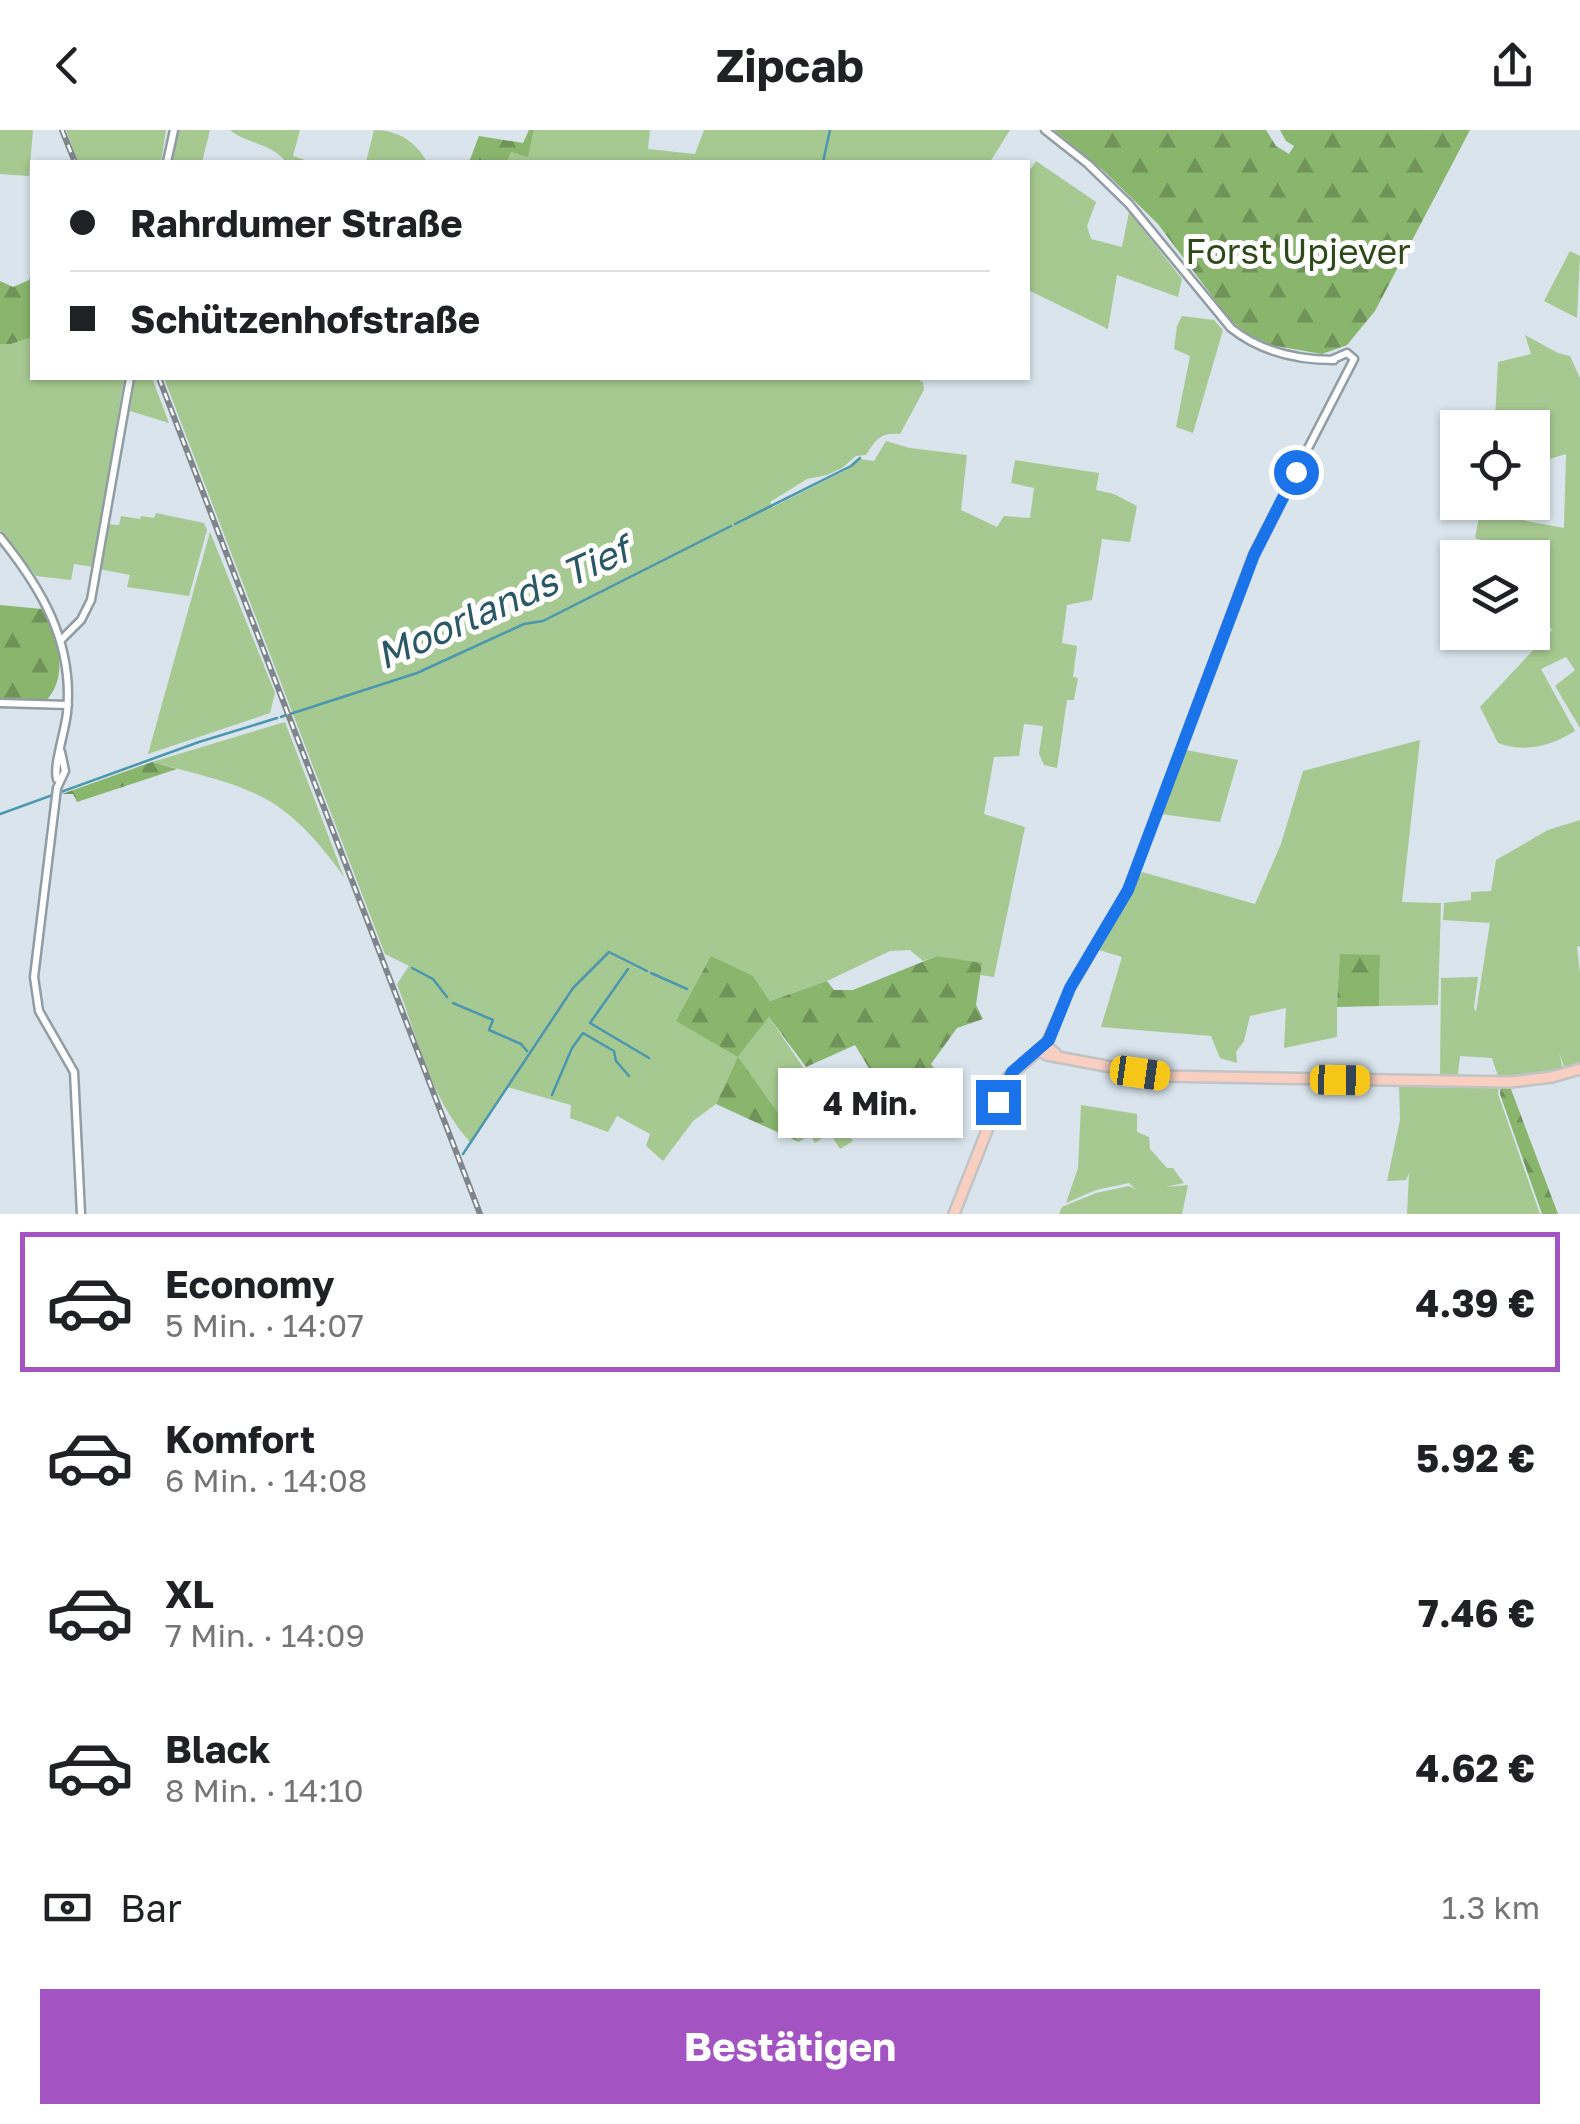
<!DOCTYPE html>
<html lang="de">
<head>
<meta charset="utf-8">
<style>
	:root { --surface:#fff; --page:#f6f6f6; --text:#202124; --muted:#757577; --line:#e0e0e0; --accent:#a453c3 }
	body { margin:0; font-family:"Golos Text",sans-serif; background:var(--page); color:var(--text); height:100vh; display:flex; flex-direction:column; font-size:38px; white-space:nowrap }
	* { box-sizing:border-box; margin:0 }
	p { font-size:32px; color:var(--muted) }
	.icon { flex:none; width:55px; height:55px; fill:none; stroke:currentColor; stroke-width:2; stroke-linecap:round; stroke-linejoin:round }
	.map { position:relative; height:1084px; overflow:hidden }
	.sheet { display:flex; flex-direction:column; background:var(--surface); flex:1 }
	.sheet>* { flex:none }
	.top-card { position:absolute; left:30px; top:30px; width:1000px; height:220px; border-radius:0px; box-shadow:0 2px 8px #0004; display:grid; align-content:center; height:220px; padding:0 40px; background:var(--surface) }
	.tools { position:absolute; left:1440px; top:280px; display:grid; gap:20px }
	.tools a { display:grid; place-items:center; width:110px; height:110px; border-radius:0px; background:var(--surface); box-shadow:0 2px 8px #0004; font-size:50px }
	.end { position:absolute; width:45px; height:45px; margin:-22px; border:12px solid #1a73e8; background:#fff; box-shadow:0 0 0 5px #fff }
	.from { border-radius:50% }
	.bubble { position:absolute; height:70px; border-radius:0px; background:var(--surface); box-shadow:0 2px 8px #0004; font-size:32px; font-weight:700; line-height:70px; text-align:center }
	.car { position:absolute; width:30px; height:60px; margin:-30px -15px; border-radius:12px; box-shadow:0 0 8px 2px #0007; background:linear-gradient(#f5c518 24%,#345 0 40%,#f5c518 0 76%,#345 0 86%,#f5c518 0) }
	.top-card b { display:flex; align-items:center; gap:35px; height:95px; font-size:38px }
	.top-card b+b { border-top:2px solid var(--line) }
	.top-card i { width:25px; height:25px; background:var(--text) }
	ul { padding:18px 0 0; list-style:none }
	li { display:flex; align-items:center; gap:30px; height:140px; margin:0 20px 15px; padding:0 20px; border:5px solid transparent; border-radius:0px }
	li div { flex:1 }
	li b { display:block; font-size:38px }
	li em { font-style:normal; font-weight:700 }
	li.current { border-color:var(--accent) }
	li>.icon { width:90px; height:90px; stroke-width:1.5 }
	.pay { display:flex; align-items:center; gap:25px; height:110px; padding:0 40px; font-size:38px }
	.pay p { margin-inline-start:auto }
	.button { display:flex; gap:20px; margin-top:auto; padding:20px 40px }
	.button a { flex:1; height:115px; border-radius:0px; background:var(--accent); color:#fff; font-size:40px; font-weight:700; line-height:115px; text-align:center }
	header { display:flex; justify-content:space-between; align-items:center; height:130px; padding:0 40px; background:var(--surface); font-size:45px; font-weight:700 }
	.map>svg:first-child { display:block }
	.green { fill:#a6c991 }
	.forest { fill:url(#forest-firs) }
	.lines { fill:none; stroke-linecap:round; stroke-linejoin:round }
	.stream { stroke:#4a97af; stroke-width:2.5 }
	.minor-casing { stroke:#929ca3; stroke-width:11 }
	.major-casing { stroke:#c2c3c4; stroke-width:14 }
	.minor { stroke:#fff; stroke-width:6 }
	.major { stroke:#f8cfc1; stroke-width:9 }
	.rail-casing { stroke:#7e858b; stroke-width:6 }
	.rail { stroke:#fff; stroke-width:2.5; stroke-dasharray:8; stroke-linecap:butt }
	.route { stroke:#1a73e8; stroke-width:12 }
	.labels { text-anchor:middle; stroke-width:10; stroke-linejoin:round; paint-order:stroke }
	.park-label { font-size:35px; fill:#2d4917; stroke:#fff }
	.water-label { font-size:38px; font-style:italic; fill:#2a5866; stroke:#fff }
</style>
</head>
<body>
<header><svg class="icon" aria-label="back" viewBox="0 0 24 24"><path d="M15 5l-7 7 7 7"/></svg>Zipcab<svg class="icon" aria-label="share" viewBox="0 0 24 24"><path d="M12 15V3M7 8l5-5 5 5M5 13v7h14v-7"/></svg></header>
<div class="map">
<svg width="1580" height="1084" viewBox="0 0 1580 1084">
	<defs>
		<pattern id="forest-firs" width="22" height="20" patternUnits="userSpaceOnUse" patternTransform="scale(2.5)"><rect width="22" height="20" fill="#89b56d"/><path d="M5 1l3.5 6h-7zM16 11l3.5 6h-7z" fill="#70935a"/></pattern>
	</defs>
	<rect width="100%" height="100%" fill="#d9e4ec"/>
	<path class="green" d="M0,0H33L29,46L0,44Z
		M66,0H166L161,32H78Z
		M177,0H210L202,32H171Z
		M230,0H300L293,26L311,32H286C272,13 247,14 230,0Z
		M374,0C398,0 416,12 427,32H366Z
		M534,0H650L648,19L695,24L704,0H1010L990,32H507L511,22L528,26Z
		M1036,31L1096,72L1087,96L1091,109L1122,117L1129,82L1182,149L1178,167L1117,145L1108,199L1028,160V43Z
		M1570,121L1580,126L1577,188L1544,171Z
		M1182,186L1214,190L1223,200L1193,303L1176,297L1190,226L1174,219L1177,196Z
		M1525,205L1558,223L1570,226L1580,248V598L1555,556L1575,540L1566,527L1541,539L1575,601C1551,616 1525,623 1498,613L1480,577L1553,499L1533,493L1532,428L1493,427L1496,415L1475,408L1480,382L1564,398L1566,324L1533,334L1532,298L1492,297L1495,290L1498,232L1531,224Z
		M32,207V248H124L93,437L74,434L71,450L36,446L0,400V214H11Z
		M135,248H152L169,293L130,281Z
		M164,248H915L923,252L924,260L900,304C881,302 876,309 866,325L856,326L842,338L827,345L807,349L770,372L773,377L846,340L860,329L874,331L886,311L910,318L967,325L961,380L997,397L1004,386L1030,388L1034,358L1011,353L1015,330L1099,343L1096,360L1114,364L1137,376L1130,412L1102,409L1092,470L1067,475L1062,513L1077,516L1073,547L1078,548L1074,570H1067L1057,638L1044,635L1039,624L1043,596L1024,594L1019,626L994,627L984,684L1025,697L994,847L980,845L981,834L937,826L923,831L910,820L890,821L827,851L770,871L753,846L738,927L769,887L853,1011L840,1019L830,1003L815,1013L810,1005L799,1012L738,928L716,974L693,991L663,1031L646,1016L650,1004L617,986L608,1002L570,988L571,975L507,957L471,1013C431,970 418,909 397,854L409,836L385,824Z
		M156,383L204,393L207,400L189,466L127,457L130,445L99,439L108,394L119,395L121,386L140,389L141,386L154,388Z
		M210,402L275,563L270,583L148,624Z
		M285,592L344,747C282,660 249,658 152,632Z
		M1420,610L1402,772L1441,773L1438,875L1379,876L1380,825L1337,877V907L1284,918L1286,878L1250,886L1244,911L1236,922L1237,933L1220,928L1211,906L1101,897L1122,827L1099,820L1142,742L1255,774L1281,714L1303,641Z
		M1186,620L1238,630L1220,692L1161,684Z
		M1580,690V816L1577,817L1580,843V933L1564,937L1559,922L1563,939L1530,945L1498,946L1492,928L1460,926L1458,945L1440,944L1441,848L1478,847L1474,878L1476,882L1490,793L1443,790L1444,773L1471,770V762L1491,761L1496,730L1548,700Z
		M1399,953L1499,954L1498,964L1540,1084H1407L1409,1043L1406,1050L1387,1051L1400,990Z
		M1081,975L1137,984V1002L1149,1007L1150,1019L1167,1038H1173L1184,1053L1165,1057L1188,1055L1182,1084H1059L1062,1077L1096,1063L1129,1056L1136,1060L1129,1053L1096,1060L1066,1073L1078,1038Z"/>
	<path class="forest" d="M529,0H534L528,27L511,22L507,32H469L479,6L523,13Z
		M1054,0H1266L1276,16L1289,24L1294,16L1286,11L1280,0H1470L1375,181L1347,215L1322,224L1270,215L1248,204L1230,190L1158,94L1105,42Z
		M32,143V207L11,214H0V151L13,157L29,150Z
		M0,475L42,479C59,507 70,548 44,573L0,570Z
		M152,632L177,639L77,672L73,664H62Z
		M1340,824L1380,825L1379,876L1337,877Z
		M711,826L753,846L770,871L827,851L834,860H853L937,826L982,833L976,875L983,889L957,898L931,934L955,967L948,972L929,948L888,970L855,915L806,937L769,887L738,927L799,1012L716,974L738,927L676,891Z
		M1501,954H1509L1558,1084H1542L1500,964Z"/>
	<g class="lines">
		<path class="stream" d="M823,32L830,0
			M735,394L851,336L860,328
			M290,584L417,543L524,494L543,491L731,396
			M281,587L286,585
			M0,684L199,612L277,588
			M412,838L433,849L447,867
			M628,839L590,893L649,928
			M651,843L687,859
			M453,873L493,890L489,900L521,914L527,921
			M552,965L572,918L583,903L614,921L616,931L629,946
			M463,1024L573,858L609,822L647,841"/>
		<defs>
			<path id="minor" d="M1045,0L1088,34L1129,74L1231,198C1261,222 1296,230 1334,230
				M167,32L174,0
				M0,407C42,459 74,513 67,583C65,602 53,636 57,649
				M61,510L81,490L91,470L130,248
				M0,573L68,575
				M61,622L65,641L57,658L34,847L39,881L74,942L81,1084
				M1045,915L1070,858L1128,760L1253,425L1354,229L1347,223L1331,230"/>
			<path id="major" d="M1040,921L1047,925L1160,946L1511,952L1552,947L1580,939
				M954,1084L1008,947L1045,915L1056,924"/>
		</defs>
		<use href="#minor" class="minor-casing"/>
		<use href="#major" class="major-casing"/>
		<use href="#minor" class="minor"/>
		<use href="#major" class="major"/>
		<defs>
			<path id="rail" d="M62,0L75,32
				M159,248L480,1084"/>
		</defs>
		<use href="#rail" class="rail-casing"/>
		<use href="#rail" class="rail"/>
	</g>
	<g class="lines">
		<path class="route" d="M998,972L1012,942L1049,910L1070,858L1128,760L1254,425L1296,342"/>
	</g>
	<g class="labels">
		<g class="park-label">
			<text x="1298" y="134">Forst Upjever</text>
		</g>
		<g class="water-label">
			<text transform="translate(503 473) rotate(-24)" y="13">Moorlands Tief</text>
		</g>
	</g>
</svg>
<div class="tools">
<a><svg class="icon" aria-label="locate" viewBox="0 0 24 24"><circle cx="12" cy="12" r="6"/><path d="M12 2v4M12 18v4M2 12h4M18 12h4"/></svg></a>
<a><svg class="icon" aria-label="layers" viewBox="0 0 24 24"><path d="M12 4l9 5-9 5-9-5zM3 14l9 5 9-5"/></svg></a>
</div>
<i class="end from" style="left:1296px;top:342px"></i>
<i class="end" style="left:998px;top:972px"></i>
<div class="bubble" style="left:778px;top:938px;width:185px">4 Min.</div>
<i class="car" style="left:1140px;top:943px;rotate:98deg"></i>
<i class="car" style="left:1340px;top:950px;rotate:91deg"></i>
<div class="top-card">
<b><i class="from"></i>Rahrdumer Straße</b>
<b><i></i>Schützenhofstraße</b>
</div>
</div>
<section class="sheet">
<ul>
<li class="current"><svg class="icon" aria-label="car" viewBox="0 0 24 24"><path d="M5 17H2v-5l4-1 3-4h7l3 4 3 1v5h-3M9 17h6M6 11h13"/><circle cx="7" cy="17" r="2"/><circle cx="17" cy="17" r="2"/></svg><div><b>Economy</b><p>5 Min. · 14:07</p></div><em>4.39 €</em></li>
<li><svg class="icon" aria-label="car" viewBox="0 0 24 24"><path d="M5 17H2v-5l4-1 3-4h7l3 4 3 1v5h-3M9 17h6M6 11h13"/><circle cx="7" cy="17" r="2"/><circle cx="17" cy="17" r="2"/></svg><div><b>Komfort</b><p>6 Min. · 14:08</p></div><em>5.92 €</em></li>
<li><svg class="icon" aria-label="car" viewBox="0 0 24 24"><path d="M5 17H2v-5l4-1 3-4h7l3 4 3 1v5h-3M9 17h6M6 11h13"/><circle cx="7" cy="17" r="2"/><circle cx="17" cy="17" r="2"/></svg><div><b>XL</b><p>7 Min. · 14:09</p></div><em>7.46 €</em></li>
<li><svg class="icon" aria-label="car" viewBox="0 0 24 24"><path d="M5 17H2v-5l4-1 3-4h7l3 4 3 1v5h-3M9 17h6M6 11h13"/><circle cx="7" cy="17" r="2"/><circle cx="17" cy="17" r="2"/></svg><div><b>Black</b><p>8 Min. · 14:10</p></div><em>4.62 €</em></li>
</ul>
<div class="pay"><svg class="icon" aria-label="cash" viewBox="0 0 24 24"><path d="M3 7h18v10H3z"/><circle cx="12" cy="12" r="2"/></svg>Bar<p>1.3 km</p></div>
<div class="button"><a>Bestätigen</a></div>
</section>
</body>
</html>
